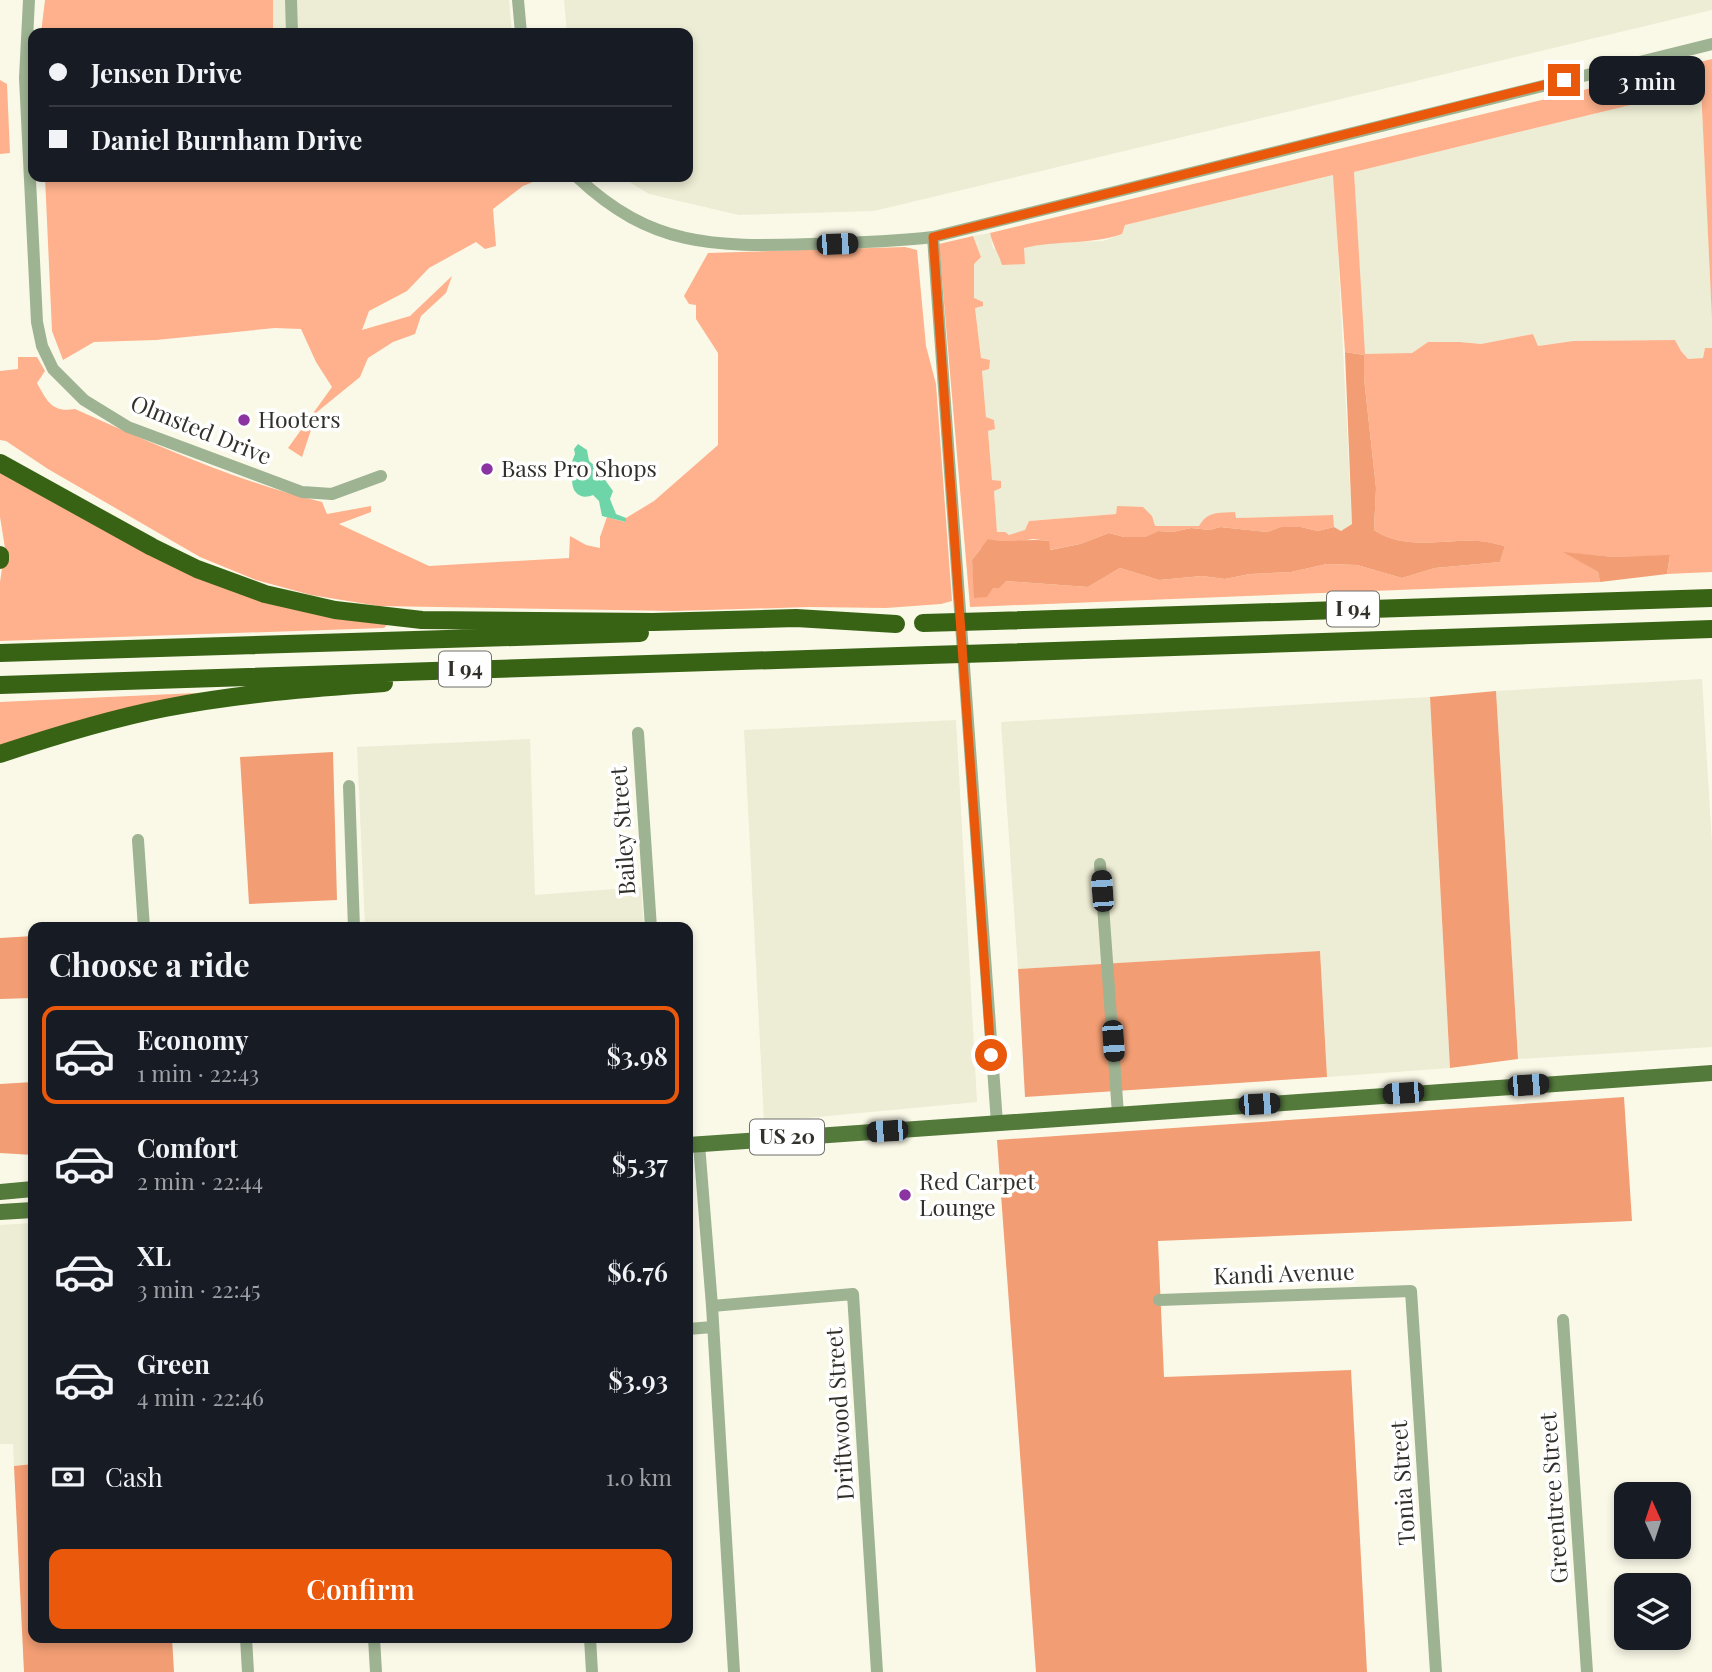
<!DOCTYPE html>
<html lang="en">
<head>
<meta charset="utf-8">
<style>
	:root { --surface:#171b24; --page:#20242c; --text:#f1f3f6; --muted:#9ea1a6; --line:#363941; --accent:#ea580c }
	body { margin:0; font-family:"Playfair Display",serif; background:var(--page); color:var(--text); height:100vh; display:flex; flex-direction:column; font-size:26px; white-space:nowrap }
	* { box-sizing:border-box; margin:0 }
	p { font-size:23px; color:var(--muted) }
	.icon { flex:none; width:38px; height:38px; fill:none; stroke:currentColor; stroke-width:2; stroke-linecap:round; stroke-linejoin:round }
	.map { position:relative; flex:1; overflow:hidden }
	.drawer { position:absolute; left:28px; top:922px; width:665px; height:721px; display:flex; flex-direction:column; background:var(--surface); border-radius:14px; box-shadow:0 4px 10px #0003 }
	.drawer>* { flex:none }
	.hud { position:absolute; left:28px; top:28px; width:665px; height:154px; border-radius:14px; box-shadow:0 4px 10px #0003; display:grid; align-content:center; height:154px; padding:0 21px; background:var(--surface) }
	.needle { width:46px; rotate:357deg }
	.buttons { position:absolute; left:1614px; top:1482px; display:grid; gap:14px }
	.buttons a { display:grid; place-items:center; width:77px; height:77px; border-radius:14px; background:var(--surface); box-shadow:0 4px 10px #0003; font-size:35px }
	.end { position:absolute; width:32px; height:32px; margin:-16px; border:9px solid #ea580c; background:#fff; box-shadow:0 0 0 4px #fff }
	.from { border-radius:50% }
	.bubble { position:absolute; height:49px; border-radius:14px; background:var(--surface); box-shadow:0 4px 10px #0003; font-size:23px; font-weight:600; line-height:49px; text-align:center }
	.car { position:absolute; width:21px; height:42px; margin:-21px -10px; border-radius:9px; box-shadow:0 0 5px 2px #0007; background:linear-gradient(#222 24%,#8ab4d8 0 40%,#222 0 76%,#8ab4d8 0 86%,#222 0) }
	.hud b { display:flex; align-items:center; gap:24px; height:66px; font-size:26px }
	.hud b+b { border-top:2px solid var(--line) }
	.hud i { width:18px; height:18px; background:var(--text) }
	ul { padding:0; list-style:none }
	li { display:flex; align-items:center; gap:21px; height:98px; margin:0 14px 10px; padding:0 7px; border:4px solid transparent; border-radius:14px }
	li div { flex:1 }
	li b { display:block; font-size:26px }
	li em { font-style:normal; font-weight:600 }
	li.active { border-color:var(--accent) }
	li>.icon { width:63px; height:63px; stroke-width:1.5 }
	h2 { padding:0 21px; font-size:32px; line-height:84px }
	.pay { display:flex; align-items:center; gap:18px; height:77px; padding:0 21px; font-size:26px }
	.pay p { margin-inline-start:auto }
	.button { display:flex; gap:14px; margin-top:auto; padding:14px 21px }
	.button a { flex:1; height:80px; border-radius:14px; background:var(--accent); color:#fff; font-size:28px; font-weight:600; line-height:80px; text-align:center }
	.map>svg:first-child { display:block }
	.built { fill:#edecd4 }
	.green { fill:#feb18c }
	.forest { fill:#f29d73 }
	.water { fill:#6ed5a9 }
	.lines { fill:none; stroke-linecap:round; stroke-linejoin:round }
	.minor { stroke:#9eb392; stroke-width:12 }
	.major { stroke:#53793b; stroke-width:16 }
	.highway { stroke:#386315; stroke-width:18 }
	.highway-bridge { stroke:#386315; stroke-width:18 }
	.route { stroke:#ea580c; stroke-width:9 }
	.poi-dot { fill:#8b34a1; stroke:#fff; stroke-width:2.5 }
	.labels { text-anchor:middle; stroke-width:7; stroke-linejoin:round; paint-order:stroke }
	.shield { fill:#fff; stroke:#6f6e6a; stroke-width:2 }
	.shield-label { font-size:21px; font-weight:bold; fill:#31302a }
	.poi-label { font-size:23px; fill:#31302a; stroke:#fff; text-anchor:start }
	.street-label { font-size:23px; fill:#31302a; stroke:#fff }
</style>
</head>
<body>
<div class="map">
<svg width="1712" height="1672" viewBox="0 0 1712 1672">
	<rect width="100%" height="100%" fill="#faf9e8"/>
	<path class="built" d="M273,0H509L512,33H273Z
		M564,0H1712V10L874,211L739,215L649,194L621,177H688V33H567Z
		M1701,88L1712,319V348H1705L1703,358L1688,359L1681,351L1675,340L1573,341L1538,346L1533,334L1481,344L1460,342H1428L1412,353L1364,355L1354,172Z
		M1334,175L1352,524L1341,531L1334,527L1332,515L1236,518L1235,513L1202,521L1199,526H1154L1117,507L1116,514L1029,521L1025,530L1018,534L1008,535L997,532L994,491L1001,481H992L988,431L995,429L994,420L986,417L982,370L990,360L981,359L974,299V264L981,257L973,236L990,233L993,248L1025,263L1023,248L1046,243L1103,241L1122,234L1124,225Z
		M1702,679L1712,844V1047L1518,1059L1496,691Z
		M1430,697L1450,1068L1327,1077L1320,951L1018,969L1001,722Z
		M956,720L977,1102L764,1122L744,730Z
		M530,739L535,895L641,887L644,927H365L357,747Z
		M33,1223V1464L14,1466L13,1444H0V1225Z"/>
	<path class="green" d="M45,0H273V33H41Z
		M1712,59V319L1701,88L1354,172L1365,354L1412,353L1428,342H1460L1481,344L1533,334L1538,346L1573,341L1675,340L1681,351L1688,359L1703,358L1705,348H1712V572L1667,574L1670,556L1614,557L1566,553L1598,572L1600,582L970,607L939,244L973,236L981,257L974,264V298L983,302V306L975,308L981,358L990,360L989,369L982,371L986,417L994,420L995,429L988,431L992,480L1001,481V488L994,491L997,532H1005L1009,535L1025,530L1029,521L1116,514L1117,506L1143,507L1152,516L1155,526H1199C1207,511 1219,513 1235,512L1236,518L1333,515L1334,527L1318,531L1301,527H1281L1267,532L1220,527L1210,530L1191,528L1173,532L1158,531L1147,537H1124L1109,533L1080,544L1049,550V541L1033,539L981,548L972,560L973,573L993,588L1005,581L1088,587L1120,568L1159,580L1202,576L1225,579L1250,574L1291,572L1327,564L1357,565L1402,578L1435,568L1500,562L1505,546C1496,544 1486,541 1477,541C1442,539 1405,551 1374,530L1376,488L1364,378V355L1345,352L1333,175L1125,225L1122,234C1090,245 1057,240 1024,248L1025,264L1002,265C998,252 993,246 990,233Z
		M0,80L7,84L10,153L0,154Z
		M45,177H545L523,186L493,209L496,246L485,249L476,242L429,268L407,291L369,311L362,330L410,316L452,276L446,293L421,316L415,334L393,342L368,358L360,377L317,412L302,457L288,448L332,387L316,362L301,329L275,328L156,340L94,342L63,360L52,331Z
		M905,247L917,250L926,346L936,384L952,601L941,604L886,608L809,607L674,611L379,606L311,595L256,580L200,557L48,469L6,441L0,440V371L18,369V357H37L45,371L37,383C47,401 52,413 75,409C156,445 235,481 322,502L327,514L371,506V512L339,524L429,566L569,558L570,536L586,545L600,548V537L607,517L625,522L626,518L654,501L718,445V353L696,319V305L689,304L684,296L708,253Z
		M0,473L142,549L387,625L384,628L0,641V582L5,548L0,517Z
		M239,691L0,749V702Z"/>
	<path class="forest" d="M1345,352L1364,355V378L1376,488L1374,530C1405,551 1443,539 1478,541C1487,541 1496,544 1505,546L1500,562L1435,568L1402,578L1357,565L1327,564L1291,572L1250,574L1225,579L1202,576L1159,580L1120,568L1088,587L1006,581L999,588H993L987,597L974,598L972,560L988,539C1007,544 1029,538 1049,541L1050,550L1080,544L1109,533L1124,537H1146L1158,531L1173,532L1191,528L1210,530L1220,527L1267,532L1281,527H1301L1318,531L1334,527L1341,531L1352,524Z
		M1563,552L1614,557L1670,555L1667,574L1600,582L1598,572Z
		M1496,691L1518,1059L1450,1068L1430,697Z
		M333,752L337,900L249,904L240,757Z
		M33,936V998L0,999V938Z
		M1320,951L1327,1077L1025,1097L1018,969Z
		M33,1082V1155L0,1153V1084Z
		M1624,1097L1632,1221L1158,1241L1164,1377L1351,1370L1367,1672H1036L997,1140Z
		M33,1464V1638H172L174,1672H24L14,1466Z"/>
	<path class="water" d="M578,444L587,450L589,461L595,466L613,491L610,499L616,514L626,518V522L602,516L599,501L593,495C577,502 567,486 575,471L571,464L575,454L574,449Z"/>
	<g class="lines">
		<path class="minor" d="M29,0L25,78L37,322L42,346L53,369L84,400L128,427L302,492L332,494L381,476
			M291,0L292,33
			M518,0L521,33
			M577,177C651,247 714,247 810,244C851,243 892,242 933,237L1712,44
			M933,237L997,1123
			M638,733L651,928
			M349,786L354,928
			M138,840L144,928
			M1100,864L1118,1114
			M699,1144L712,1306L734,1672
			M1159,1300L1411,1291L1436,1672
			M712,1306L853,1294L877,1672
			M1563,1320L1587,1672
			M688,1329L713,1327
			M246,1638L248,1672
			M374,1638L376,1672
			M590,1638L592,1672"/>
		<path class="major" d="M688,1145L1712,1073
			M0,1192L33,1189
			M0,1212L33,1210"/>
		<path class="highway" d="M0,463L152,547L197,569L265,594L335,610L422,620L653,622L796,618L896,624
			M0,555V560
			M994,621L1712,598
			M0,653L640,633
			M995,653L1712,629
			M0,685L929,655
			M0,754C54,736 109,719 165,708C237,694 311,688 384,683"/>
		<path class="highway-bridge" d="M923,623L994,621
			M929,655L995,653"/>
	</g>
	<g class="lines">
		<path class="route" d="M991,1055L933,237L1564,80"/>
	</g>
	<g class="poi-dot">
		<circle cx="244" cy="420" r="7"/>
		<circle cx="487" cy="469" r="7"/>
		<circle cx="905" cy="1195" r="7"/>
	</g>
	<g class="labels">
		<g class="shield">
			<rect x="1327" y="591.5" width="52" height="35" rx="5"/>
			<rect x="439" y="651.5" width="52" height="35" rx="5"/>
			<rect x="750" y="1119.5" width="74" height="35" rx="5"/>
		</g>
		<g class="shield-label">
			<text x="1353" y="616">I 94</text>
			<text x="465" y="676">I 94</text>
			<text x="787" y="1144">US 20</text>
		</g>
		<g class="poi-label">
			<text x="258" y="428">Hooters</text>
			<text x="501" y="477">Bass Pro Shops</text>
			<text x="919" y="1190">Red Carpet<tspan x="919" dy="26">Lounge</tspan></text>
		</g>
		<g class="street-label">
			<text transform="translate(201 430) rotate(22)" y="8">Olmsted Drive</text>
			<text transform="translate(623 831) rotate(-94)" y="8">Bailey Street</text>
			<text transform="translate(1284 1274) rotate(-2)" y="8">Kandi Avenue</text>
			<text transform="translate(840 1414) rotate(-94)" y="8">Driftwood Street</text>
			<text transform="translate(1403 1483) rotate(-94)" y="8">Tonia Street</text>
			<text transform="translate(1554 1498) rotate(-94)" y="8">Greentree Street</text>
		</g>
	</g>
</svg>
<div class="buttons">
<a><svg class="needle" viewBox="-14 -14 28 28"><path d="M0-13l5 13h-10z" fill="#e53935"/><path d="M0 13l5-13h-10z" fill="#9ea1a6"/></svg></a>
<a><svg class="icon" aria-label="layers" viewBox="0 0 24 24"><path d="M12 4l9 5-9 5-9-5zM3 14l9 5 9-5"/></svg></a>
</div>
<i class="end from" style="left:991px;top:1055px"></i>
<i class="end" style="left:1564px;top:80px"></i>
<div class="bubble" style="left:1589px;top:56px;width:116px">3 min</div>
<i class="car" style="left:837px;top:244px;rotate:88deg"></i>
<i class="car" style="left:1102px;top:891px;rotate:356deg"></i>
<i class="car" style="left:1113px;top:1041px;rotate:176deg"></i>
<i class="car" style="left:1528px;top:1085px;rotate:86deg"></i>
<i class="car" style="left:1403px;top:1093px;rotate:266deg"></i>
<i class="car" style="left:1259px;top:1104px;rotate:86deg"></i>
<i class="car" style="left:887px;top:1131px;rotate:266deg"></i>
<div class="hud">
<b><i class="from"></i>Jensen Drive</b>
<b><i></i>Daniel Burnham Drive</b>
</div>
<section class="drawer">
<h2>Choose a ride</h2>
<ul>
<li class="active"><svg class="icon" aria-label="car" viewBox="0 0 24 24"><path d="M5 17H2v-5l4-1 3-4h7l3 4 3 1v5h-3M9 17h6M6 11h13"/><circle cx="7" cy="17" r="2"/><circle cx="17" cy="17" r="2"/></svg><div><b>Economy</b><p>1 min · 22:43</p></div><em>$3.98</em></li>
<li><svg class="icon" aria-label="car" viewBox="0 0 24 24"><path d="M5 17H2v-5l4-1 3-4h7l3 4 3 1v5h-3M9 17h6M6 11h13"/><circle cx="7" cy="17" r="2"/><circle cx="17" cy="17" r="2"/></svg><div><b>Comfort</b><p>2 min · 22:44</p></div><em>$5.37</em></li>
<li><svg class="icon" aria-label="car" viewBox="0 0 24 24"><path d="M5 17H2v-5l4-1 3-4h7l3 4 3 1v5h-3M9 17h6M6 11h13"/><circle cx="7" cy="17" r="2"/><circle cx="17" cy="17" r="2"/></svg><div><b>XL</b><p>3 min · 22:45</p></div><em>$6.76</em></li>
<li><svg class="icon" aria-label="car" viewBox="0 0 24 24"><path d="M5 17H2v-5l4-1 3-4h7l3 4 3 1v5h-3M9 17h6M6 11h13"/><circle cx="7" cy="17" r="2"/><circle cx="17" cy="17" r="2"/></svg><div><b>Green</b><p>4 min · 22:46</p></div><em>$3.93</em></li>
</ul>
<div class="pay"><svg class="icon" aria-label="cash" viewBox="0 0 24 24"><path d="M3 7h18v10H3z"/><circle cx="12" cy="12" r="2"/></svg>Cash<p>1.0 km</p></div>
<div class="button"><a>Confirm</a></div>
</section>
</div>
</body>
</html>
